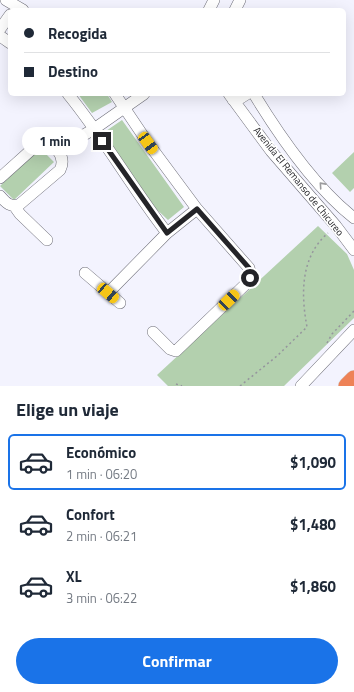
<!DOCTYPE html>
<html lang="es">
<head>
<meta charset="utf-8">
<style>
	:root { --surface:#fff; --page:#f2f2f3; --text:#1f2937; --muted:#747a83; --line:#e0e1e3; --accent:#1a73e8 }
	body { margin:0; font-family:"Titillium Web",sans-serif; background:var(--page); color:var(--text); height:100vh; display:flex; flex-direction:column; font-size:15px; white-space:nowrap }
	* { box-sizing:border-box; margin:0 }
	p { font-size:13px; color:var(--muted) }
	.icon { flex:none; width:22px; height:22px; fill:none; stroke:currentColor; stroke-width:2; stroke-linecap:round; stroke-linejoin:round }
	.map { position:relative; height:386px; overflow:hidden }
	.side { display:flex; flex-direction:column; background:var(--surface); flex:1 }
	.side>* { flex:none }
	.guide { position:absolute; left:8px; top:8px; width:338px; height:88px; border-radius:6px; box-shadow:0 4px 16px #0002; display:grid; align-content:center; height:88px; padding:0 16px; background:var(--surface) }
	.end { position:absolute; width:18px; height:18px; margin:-9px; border:5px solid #242428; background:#fff; box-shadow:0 0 0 2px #fff }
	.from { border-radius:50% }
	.bubble { position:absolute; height:28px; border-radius:14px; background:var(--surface); box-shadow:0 4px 16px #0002; font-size:13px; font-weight:700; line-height:28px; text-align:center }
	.car { position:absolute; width:12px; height:24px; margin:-12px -6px; border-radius:5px; box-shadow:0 0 3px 1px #0007; background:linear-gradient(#f5c518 24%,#345 0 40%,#f5c518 0 76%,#345 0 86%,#f5c518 0) }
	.guide b { display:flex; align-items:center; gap:14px; height:38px; font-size:15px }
	.guide b+b { border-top:1px solid var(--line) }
	.guide i { width:10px; height:10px; background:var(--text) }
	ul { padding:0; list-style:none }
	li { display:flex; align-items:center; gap:12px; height:56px; margin:0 8px 6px; padding:0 8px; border:2px solid transparent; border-radius:6px }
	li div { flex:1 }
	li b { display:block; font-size:15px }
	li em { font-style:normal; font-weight:700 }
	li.current { border-color:var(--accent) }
	li>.icon { width:36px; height:36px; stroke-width:1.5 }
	h2 { padding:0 16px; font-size:18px; line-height:48px }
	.primary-button { display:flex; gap:8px; margin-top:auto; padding:8px 16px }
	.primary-button a { flex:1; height:46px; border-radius:24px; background:var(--accent); color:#fff; font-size:16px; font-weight:700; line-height:46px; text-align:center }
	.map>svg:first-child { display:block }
	.green { fill:#b3d0ae }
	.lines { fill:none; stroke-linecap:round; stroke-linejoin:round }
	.minor-casing { stroke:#6e6e78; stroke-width:12 }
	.highway-casing { stroke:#d3d3d4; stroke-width:18 }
	.path { stroke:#95959d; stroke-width:1.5; stroke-dasharray:2 3; stroke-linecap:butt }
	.minor { stroke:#fff; stroke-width:11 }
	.highway { stroke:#ee8257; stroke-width:17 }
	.oneway { stroke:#9c9c9e }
	.route { stroke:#242428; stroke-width:5 }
	.labels { text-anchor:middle; stroke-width:3.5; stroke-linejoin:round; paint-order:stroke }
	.street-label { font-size:10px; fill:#242428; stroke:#fff }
</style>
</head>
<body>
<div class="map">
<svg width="354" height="386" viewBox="0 0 354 386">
	<rect width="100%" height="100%" fill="#f3f3fe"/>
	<path class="green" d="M78,94H107L112,102L92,113Z
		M122,120L184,207L168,220L152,205L103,133Z
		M40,148L54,162L14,200L0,186Z
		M354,152V188L350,192L332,173Z
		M318,226L347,254L354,270V318L284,386H168L157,375Z"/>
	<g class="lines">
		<defs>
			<path id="minor" d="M6,0L23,10
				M209,10L214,0
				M235,10L240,0
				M0,29L10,15
				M0,36L10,43
				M68,94C104,138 132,188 167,233
				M115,94L148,143L197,209L249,268L251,275L250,280L176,351L170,349L153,332
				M229,94L271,151L336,226L354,250
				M254,94C279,135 316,188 354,218
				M233,100L239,99L247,94
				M58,150L94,129L144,94
				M0,178L40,142C54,142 67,156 60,170L20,204C11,208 6,203 0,196
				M15,207L20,214L47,240
				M85,273L120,303
				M108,293L167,233L197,209
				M301,386L354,330"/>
			<path id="highway" d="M347,386L354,379"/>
		</defs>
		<use href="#minor" class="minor-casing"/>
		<use href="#highway" class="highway-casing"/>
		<path class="path" d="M327,343L332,334L354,311
			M176,384L182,386
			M240,386L277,356L307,327C301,295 300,257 328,233"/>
		<use href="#minor" class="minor"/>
		<use href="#highway" class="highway"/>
	</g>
	<defs><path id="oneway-chevron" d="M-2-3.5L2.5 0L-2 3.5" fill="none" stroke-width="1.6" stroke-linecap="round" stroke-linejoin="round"/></defs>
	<use class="oneway" href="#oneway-chevron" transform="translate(322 185) rotate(-132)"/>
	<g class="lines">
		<path class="route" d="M102,141L167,233L197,209L249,268L250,278"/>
	</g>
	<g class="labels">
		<g class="street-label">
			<text transform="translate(299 181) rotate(51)" y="4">Avenida El Remanso de Chicureo</text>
		</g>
	</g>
</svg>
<i class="end from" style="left:250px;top:278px"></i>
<i class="end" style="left:102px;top:141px"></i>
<div class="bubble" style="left:22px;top:127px;width:66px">1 min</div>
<i class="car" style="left:148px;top:143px;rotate:144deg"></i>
<i class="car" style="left:108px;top:293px;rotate:130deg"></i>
<i class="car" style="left:229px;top:300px;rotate:46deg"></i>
<div class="guide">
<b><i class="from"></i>Recogida</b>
<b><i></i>Destino</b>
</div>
</div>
<section class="side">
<h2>Elige un viaje</h2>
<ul>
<li class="current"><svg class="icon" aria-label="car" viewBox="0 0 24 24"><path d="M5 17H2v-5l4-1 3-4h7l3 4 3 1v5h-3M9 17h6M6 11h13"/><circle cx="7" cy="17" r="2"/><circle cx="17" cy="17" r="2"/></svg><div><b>Económico</b><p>1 min · 06:20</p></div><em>$1,090</em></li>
<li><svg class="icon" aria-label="car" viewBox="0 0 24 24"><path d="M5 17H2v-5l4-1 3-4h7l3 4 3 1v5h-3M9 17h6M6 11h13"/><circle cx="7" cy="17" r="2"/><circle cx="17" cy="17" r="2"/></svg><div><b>Confort</b><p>2 min · 06:21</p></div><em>$1,480</em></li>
<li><svg class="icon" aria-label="car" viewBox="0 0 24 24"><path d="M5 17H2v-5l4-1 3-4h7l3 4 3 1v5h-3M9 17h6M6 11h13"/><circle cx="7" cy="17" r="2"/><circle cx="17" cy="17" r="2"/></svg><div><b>XL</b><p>3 min · 06:22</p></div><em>$1,860</em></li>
</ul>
<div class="primary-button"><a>Confirmar</a></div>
</section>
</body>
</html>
